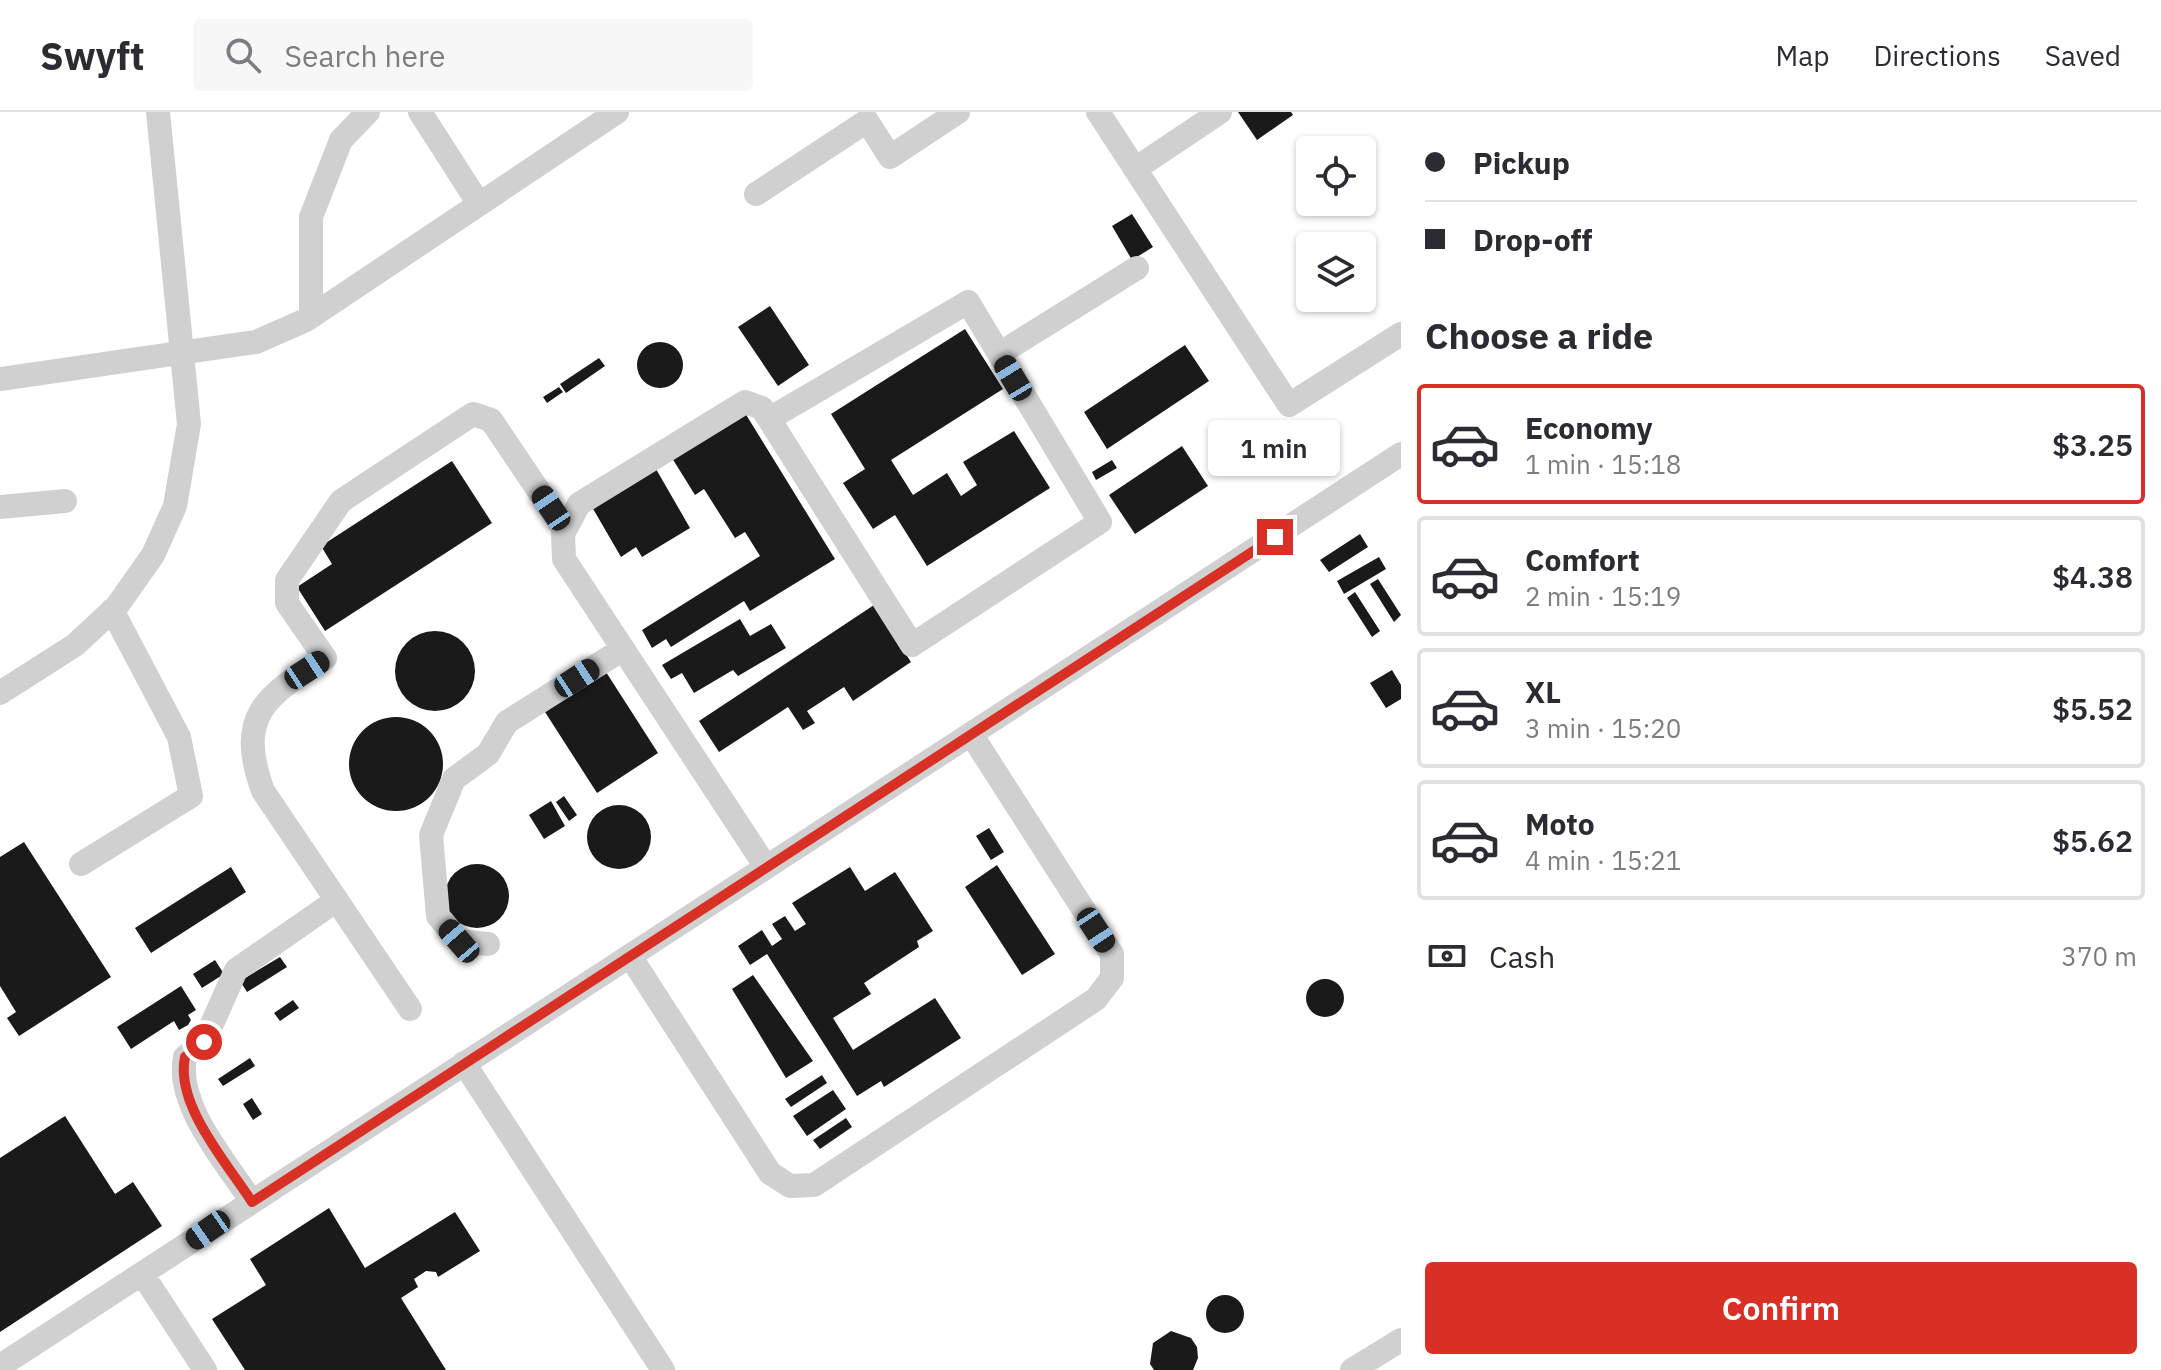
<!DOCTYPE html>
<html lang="en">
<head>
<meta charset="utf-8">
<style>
	:root { --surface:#fff; --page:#f7f7f7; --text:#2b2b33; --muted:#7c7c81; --line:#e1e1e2; --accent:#d93025 }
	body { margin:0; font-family:"IBM Plex Sans",sans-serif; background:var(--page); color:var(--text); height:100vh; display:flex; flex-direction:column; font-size:30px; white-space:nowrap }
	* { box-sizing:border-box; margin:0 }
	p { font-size:26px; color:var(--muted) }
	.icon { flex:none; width:44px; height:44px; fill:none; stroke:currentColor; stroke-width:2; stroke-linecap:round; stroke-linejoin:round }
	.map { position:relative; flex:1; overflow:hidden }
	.drawer { display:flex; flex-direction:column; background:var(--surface); width:760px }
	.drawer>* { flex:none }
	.hud { display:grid; align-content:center; height:176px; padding:0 24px; background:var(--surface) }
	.controls { position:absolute; left:1296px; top:24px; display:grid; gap:16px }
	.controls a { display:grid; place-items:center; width:80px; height:80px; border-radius:8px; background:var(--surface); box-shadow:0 2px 6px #0004; font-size:40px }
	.end { position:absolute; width:36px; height:36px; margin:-18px; border:10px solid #d93025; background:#fff; box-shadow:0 0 0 4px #fff }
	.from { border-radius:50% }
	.bubble { position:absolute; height:56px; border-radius:8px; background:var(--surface); box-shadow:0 2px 6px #0004; font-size:26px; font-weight:600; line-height:56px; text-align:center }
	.car { position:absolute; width:24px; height:48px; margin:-24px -12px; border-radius:10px; box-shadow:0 0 6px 2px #0007; background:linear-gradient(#222 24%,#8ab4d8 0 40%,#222 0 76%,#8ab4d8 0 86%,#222 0) }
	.hud b { display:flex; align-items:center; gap:28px; height:76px; font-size:30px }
	.hud b+b { border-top:2px solid var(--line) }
	.hud i { width:20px; height:20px; background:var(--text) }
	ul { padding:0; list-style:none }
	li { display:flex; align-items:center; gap:24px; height:120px; margin:0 16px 12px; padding:0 8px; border:4px solid var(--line); border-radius:8px }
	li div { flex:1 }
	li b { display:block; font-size:30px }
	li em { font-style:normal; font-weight:600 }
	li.on { border-color:var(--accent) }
	li>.icon { width:72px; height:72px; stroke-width:1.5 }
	h2 { padding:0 24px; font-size:36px; line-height:96px }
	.pay { display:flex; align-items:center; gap:20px; height:88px; padding:0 24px; font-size:30px }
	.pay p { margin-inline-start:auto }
	.primary-button { display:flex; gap:16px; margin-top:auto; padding:16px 24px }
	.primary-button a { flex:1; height:92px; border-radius:8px; background:var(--accent); color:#fff; font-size:32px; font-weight:600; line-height:92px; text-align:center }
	header { display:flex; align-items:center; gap:48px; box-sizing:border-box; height:112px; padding:0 40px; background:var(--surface); border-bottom:2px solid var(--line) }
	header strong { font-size:38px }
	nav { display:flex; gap:44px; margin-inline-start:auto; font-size:28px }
	.search { width:560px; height:72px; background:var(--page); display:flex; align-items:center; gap:20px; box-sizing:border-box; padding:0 28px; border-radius:8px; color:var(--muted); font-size:30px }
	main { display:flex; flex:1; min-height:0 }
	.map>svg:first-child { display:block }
	.building { fill:#1a1a1a }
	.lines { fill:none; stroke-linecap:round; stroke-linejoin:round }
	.minor { stroke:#d0d0d0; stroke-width:24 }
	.route { stroke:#d93025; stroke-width:10 }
</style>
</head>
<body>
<header>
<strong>Swyft</strong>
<div class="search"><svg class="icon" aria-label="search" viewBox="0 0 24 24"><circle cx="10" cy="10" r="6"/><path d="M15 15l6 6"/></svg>Search here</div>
<nav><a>Map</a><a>Directions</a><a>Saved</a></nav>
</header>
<main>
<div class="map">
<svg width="1401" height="1258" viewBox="0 0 1401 1258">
	<rect width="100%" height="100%" fill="#fff"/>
	<path class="building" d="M1238,0H1291L1293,3L1257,28Z
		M1132,102L1153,135L1132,148L1112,114Z
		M770,194L809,253L778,274L738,215Z
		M965,217L1003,277L891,348L913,383L947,361L961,384L977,373L963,350L1014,319L1050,376L927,454L895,403L873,417L843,371L865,357L831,302Z
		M637 253a23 23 0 1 1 46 0a23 23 0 1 1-46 0Z
		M1185,233L1209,269L1107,337L1084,300Z
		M599,246L605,254L566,281L560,272Z
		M559,275L563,280L547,291L543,285Z
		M745,301L835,447L750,499L744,489L671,535L666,527L652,536L642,518L760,444L745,420L735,426L704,377L695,383L672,346Z
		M1182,334L1208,374L1135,422L1109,383Z
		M1112,348L1117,356L1096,368L1092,360Z
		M452,349L492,411L325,519L297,475L332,452L321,434Z
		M656,357L690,416L642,445L636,435L621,445L592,395Z
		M1360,422L1368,435L1329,460L1320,448Z
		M1379,445L1386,457L1344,482L1337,469Z
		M1378,467L1401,503L1394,510L1370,472Z
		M1355,480L1380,519L1372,525L1347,486Z
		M874,493L911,550L853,589L844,575L807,599L815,611L803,618L788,595L719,640L699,609Z
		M740,507L750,524L771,512L786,536L738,564L733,558L694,581L682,561L671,567L662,553Z
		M395 559a40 40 0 1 1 80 0a40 40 0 1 1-80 0Z
		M1392,558L1401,573V587L1386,596L1370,571Z
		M606,560L658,641L597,681L545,600Z
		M349 652a47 47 0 1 1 94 0a47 47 0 1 1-94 0Z
		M564,684L577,703L569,709L556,690Z
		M551,689L565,714L544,727L529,703Z
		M587 725a32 32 0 1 1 64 0a32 32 0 1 1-64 0Z
		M989,716L1004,740L991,748L976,724Z
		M24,730L111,865L19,924L7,906L16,900L0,874V745Z
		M445 784a32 32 0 1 1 64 0a32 32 0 1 1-64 0Z
		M997,753L1055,842L1022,863L965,775Z
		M231,755L246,780L151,841L135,816Z
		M850,755L865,779L895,760L933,819L917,829L919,835L864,871L871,882L833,906L853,938L935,886L961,926L884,975L881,969L857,984L767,842L750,853L738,834L762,818L772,834L782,827L772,812L785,804L795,819L806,812L792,791Z
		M280,845L287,855L247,880L240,869Z
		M215,848L224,862L202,876L193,862Z
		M753,863L813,949L786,966L732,877Z
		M1306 886a19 19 0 1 1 38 0a19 19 0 1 1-38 0Z
		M181,874L196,898L188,903L191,908L188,913L179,918L174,909L131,937L117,915Z
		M293,888L299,896L280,909L274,901Z
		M250,946L255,954L223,974L218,967Z
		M822,963L827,971L791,995L785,987Z
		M833,978L846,997L807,1024L793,1004Z
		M252,986L262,1002L253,1008L243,992Z
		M65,1004L115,1082L133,1070L162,1114L0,1220V1046Z
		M846,1006L852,1015L820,1037L813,1028Z
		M329,1096L365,1156L455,1100L480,1139L438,1165L436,1160L426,1159L414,1167L418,1175L401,1186L446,1258H245L212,1207L266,1173L250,1147Z
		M1206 1202a19 19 0 1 1 38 0a19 19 0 1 1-38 0Z
		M1171,1219L1191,1226L1197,1235L1198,1246L1193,1258H1154L1150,1252L1153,1231Z"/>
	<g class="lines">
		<path class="minor" d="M420,0L479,92
			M1098,0L1289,293L1401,222
			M1135,57L1220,0
			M756,82L867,9L890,45L958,0
			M311,204V105L341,28L368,0
			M999,242L1137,156
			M0,267L256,230L306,208L617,0
			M0,395L65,389
			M0,581L75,533L117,494L153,443L175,394L189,312L158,0
			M81,752L191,684L179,625L112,498
			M766,755L564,447L563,422L579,392L745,290L762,296L912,533L1100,410L968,190L769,307
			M488,832L459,829L438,804L431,723L454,667L488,642L507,610L623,537
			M630,844L770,1061L790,1074L814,1073L1096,887L1112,866V842L971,622
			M410,897L263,679C235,602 267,584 325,546L287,491V468L341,389L473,302L491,308L565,418
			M464,951L663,1258
			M252,1090C227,1051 175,993 185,945L204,930L236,858L337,788
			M143,1163L205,1258
			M0,1254L1401,342
			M1352,1258L1401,1228"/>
	</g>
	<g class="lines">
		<path class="route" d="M204,930L185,945C175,993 227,1051 252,1090L1275,425"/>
	</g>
</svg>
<div class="controls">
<a><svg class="icon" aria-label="locate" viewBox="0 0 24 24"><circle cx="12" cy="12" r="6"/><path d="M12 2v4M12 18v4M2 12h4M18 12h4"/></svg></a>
<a><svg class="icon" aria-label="layers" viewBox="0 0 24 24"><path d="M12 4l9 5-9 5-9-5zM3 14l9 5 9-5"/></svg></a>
</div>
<i class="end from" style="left:204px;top:930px"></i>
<i class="end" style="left:1275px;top:425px"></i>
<div class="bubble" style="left:1208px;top:308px;width:132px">1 min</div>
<i class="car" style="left:1013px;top:266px;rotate:329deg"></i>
<i class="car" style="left:551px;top:396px;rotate:326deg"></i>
<i class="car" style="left:307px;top:558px;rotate:57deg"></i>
<i class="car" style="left:577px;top:566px;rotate:57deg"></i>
<i class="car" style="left:1096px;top:818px;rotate:147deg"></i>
<i class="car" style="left:459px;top:829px;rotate:319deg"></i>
<i class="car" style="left:208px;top:1118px;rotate:235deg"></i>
</div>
<section class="drawer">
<div class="hud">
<b><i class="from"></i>Pickup</b>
<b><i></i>Drop-off</b>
</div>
<h2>Choose a ride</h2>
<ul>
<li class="on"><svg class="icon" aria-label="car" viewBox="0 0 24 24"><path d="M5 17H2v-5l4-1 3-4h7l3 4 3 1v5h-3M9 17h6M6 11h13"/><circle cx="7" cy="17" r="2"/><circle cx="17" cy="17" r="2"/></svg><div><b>Economy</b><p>1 min · 15:18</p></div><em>$3.25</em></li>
<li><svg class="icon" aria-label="car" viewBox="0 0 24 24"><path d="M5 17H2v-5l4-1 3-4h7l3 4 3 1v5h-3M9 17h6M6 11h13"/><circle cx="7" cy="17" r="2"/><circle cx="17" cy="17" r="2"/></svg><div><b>Comfort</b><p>2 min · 15:19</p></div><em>$4.38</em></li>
<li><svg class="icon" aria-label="car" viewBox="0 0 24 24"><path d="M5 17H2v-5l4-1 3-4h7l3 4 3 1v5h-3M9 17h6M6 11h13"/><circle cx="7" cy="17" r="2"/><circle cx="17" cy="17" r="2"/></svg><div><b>XL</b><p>3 min · 15:20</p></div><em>$5.52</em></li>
<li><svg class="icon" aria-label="car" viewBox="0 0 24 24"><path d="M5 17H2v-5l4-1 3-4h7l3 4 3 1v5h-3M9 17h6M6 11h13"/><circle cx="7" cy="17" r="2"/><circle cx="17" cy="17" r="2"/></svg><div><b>Moto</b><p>4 min · 15:21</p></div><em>$5.62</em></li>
</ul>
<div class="pay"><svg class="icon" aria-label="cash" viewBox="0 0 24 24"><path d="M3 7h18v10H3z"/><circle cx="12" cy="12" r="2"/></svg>Cash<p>370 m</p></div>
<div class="primary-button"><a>Confirm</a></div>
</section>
</main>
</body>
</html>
